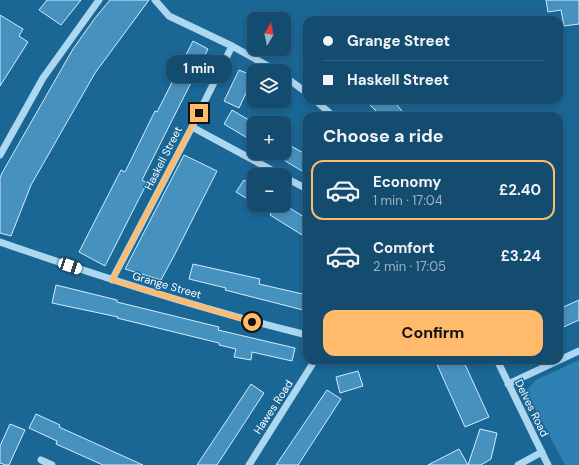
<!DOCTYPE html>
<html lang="en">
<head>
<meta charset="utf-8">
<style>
	:root { --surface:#144c70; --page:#1d5375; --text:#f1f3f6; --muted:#9db4c3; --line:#336383; --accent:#ffba6b }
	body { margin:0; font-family:"DM Sans",sans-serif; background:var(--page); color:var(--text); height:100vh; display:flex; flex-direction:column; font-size:15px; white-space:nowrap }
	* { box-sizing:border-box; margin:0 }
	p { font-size:13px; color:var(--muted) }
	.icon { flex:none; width:22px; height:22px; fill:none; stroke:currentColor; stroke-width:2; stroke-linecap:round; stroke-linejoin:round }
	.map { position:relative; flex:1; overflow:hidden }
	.drawer { position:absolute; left:303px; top:112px; width:260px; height:252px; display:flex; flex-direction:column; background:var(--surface); border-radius:12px; box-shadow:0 2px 6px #0003,0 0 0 1px var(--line) }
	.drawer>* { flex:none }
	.hud { position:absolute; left:303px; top:16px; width:260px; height:88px; border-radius:12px; box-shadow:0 2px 6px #0003,0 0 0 1px var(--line); display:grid; align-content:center; height:88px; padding:0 20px; background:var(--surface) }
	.needle { width:26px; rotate:10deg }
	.tools { position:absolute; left:247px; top:12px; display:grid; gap:8px }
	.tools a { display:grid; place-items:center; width:44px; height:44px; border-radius:8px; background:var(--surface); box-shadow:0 2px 6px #0003,0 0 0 1px var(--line); font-size:20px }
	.end { position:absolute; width:18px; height:18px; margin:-9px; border:5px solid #ffba6b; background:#111; box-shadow:0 0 0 2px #111 }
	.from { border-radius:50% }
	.bubble { position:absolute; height:28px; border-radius:12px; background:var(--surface); box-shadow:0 2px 6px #0003,0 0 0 1px var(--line); font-size:13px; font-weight:700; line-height:28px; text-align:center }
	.car { position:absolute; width:12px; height:24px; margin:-12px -6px; border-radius:5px; box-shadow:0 0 3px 1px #0007; background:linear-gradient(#fff 24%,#345 0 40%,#fff 0 76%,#345 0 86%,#fff 0) }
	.hud b { display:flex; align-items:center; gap:14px; height:38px; font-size:15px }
	.hud b+b { border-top:1px solid var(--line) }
	.hud i { width:10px; height:10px; background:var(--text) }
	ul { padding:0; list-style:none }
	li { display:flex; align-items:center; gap:12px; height:60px; margin:0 8px 6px; padding:0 12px; border:2px solid transparent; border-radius:12px }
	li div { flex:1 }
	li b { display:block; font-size:15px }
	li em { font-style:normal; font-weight:700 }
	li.on { border-color:var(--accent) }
	li>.icon { width:36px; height:36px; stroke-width:1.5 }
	h2 { padding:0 20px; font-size:18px; line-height:48px }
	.primary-button { display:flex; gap:8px; margin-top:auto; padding:8px 20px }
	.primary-button a { flex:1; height:46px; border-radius:12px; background:var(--accent); color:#111; font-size:16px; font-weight:700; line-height:46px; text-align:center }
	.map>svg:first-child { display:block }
	.green { fill:#2e81b3 }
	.building { fill:#4791be; stroke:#d3ecfb }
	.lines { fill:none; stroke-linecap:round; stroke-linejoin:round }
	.minor { stroke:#acd7f0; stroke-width:7 }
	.route { stroke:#ffba6b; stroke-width:5 }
	.labels { text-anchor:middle; stroke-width:3; stroke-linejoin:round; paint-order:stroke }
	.street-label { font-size:11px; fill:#fff; stroke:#1a6695 }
</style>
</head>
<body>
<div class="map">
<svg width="579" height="465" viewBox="0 0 579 465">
	<rect width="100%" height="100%" fill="#1a6695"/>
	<path class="green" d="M579,360V465H565L526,391L536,380Z"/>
	<path class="building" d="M47,0H81L61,25L39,10Z
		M110,0H149L95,73L31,185L11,236L0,233V178L2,173L73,49L95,18Z
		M546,0H579V24L564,26L561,10L548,12Z
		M0,15L23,29L19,36L28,42L0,86Z
		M193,41L208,49L142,180L147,183L105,266L79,252L121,170L125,172L155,111L157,112Z
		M239,70L254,76L239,108L224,101Z
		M365,100H393L406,116H381Z
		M232,110L254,123V142L224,124Z
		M284,142L307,155V174L272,153H284Z
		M184,155L217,171L175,254L161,280L125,269Z
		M244,180L254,186V203L236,192Z
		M258,205H285L307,219V238L270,215L271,213Z
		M193,264L260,279L259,284L307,295V311L260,299L225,290L226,288L189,279Z
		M56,285L117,300V302L219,327L218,330L295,348L292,361L252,352L251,360L234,357L236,349L219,345V343L117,318L118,317L52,303Z
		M579,300V320L559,329V309Z
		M435,360H463L489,417L465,427Z
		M358,371L363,386L340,393L336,377Z
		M251,384L264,393L217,465H197Z
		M327,390L341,399L298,465H276Z
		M36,414L60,425L59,427L143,465H103L56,444L57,441L29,428Z
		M10,424L25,430L9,465H6L0,463V446Z
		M480,429L497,433L491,459L481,465H468Z
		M459,449L468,465H428Z"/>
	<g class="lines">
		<path class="minor" d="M155,0L169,16L232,46L277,71
			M284,76L307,93
			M315,100L333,116
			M192,127L281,175
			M0,155L43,78L99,0
			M284,177L307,189
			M0,242C101,277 203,310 307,335
			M112,280L192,127L232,46
			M497,360L548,465
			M508,384L579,351
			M41,460L52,465
			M249,465L315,360
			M518,465L542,452"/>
	</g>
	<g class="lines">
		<path class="route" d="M199,113L112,280L252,322"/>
	</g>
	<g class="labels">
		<g class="street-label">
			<text transform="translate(163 158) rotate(-63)" y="4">Haskell Street</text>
			<text transform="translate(167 285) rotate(16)" y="4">Grange Street</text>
			<text transform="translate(273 407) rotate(-57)" y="4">Hawes Road</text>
			<text transform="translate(532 408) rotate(64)" y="4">Delves Road</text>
		</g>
	</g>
</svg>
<div class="tools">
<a><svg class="needle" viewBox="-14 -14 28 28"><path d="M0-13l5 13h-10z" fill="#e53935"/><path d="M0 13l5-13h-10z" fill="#9db4c3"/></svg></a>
<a><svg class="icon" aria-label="layers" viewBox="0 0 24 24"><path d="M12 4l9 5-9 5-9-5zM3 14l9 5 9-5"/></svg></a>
<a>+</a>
<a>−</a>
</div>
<i class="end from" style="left:252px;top:322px"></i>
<i class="end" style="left:199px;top:113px"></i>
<div class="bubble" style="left:166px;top:55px;width:66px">1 min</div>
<i class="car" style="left:70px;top:266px;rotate:109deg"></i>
<div class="hud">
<b><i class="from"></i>Grange Street</b>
<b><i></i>Haskell Street</b>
</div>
<section class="drawer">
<h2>Choose a ride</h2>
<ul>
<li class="on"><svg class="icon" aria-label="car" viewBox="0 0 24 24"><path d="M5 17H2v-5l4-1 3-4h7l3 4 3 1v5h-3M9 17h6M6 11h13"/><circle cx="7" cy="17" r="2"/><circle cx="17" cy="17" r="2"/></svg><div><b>Economy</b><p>1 min · 17:04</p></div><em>£2.40</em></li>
<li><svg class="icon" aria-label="car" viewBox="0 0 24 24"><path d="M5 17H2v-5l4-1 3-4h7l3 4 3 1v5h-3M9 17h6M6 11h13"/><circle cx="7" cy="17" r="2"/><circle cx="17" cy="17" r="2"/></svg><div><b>Comfort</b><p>2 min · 17:05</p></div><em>£3.24</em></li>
</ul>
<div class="primary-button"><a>Confirm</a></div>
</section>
</div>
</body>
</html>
